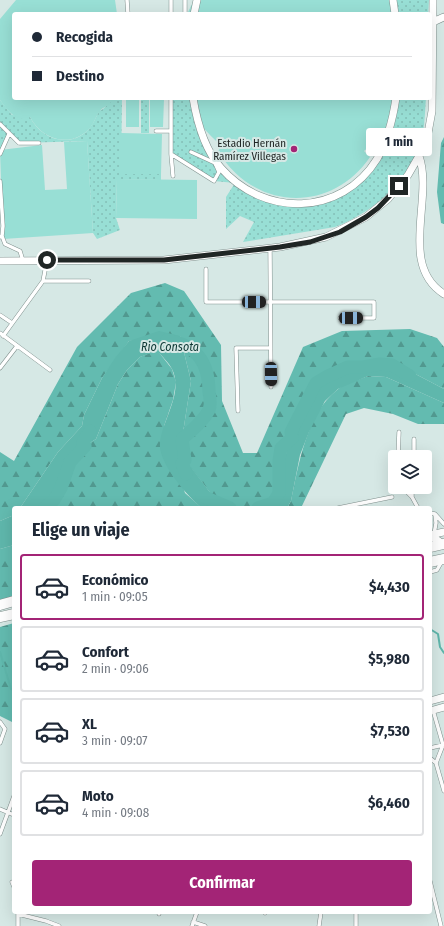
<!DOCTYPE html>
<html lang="es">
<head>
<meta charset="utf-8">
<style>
	:root { --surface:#fff; --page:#f6f6f7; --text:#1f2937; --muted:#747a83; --line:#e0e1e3; --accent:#a32476 }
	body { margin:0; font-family:"Fira Sans Condensed",sans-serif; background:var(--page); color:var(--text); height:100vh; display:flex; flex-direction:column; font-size:15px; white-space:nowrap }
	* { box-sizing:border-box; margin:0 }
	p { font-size:13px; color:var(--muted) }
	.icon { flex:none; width:22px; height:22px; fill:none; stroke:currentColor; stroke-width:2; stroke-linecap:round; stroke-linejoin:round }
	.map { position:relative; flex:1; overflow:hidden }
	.sheet { position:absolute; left:12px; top:506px; width:420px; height:408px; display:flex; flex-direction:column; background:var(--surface); border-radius:4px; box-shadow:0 4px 16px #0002 }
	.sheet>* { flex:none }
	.guide { position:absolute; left:12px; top:12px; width:420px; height:88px; border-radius:4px; box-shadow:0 4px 16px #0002; display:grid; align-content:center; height:88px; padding:0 20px; background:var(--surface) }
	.tools { position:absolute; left:388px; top:450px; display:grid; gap:8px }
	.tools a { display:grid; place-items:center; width:44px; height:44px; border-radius:4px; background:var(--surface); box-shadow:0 4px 16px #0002; font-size:20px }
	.end { position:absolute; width:18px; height:18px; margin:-9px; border:5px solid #202625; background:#fff; box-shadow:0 0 0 2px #fff }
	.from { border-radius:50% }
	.bubble { position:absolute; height:28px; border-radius:4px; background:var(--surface); box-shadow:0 4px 16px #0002; font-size:13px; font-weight:700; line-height:28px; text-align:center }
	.car { position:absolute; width:12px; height:24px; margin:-12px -6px; border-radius:5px; box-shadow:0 0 3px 1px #0007; background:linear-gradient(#222 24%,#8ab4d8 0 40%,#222 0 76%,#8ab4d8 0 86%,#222 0) }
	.guide b { display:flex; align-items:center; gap:14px; height:38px; font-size:15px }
	.guide b+b { border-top:1px solid var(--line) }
	.guide i { width:10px; height:10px; background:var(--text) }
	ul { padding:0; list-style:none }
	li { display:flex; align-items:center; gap:12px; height:66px; margin:0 8px 6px; padding:0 12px; border:2px solid var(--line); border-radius:4px }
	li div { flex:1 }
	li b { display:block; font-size:15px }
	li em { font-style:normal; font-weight:700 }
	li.active { border-color:var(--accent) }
	li>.icon { width:36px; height:36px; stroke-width:1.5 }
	h2 { padding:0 20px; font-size:18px; line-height:48px }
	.primary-button { display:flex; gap:8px; margin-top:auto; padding:8px 20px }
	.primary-button a { flex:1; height:46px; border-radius:4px; background:var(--accent); color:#fff; font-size:16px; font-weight:700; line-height:46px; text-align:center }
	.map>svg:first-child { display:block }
	.grass { fill:url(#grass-dots) }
	.forest { fill:url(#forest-firs) }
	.green { fill:#98dfd5 }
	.water { fill:#5fb7ac }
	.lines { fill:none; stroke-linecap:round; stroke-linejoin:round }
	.stream { stroke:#5fb7ac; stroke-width:2 }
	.river { stroke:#5fb7ac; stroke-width:13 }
	.lane-casing { stroke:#80918e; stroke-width:4.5 }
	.street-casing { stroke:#80918e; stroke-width:8 }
	.primary-casing { stroke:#80918e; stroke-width:11 }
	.lane { stroke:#fff; stroke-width:3.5 }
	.street { stroke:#fff; stroke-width:7 }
	.primary { stroke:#fff; stroke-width:10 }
	.route { stroke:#202625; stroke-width:5 }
	.poi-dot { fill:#a32476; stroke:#d6e8e5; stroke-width:1.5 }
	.labels { text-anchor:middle; stroke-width:4; stroke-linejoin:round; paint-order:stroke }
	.poi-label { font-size:11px; fill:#202625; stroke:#d6e8e5; text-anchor:end }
	.water-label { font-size:12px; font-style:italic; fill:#0c3733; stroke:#d6e8e5 }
</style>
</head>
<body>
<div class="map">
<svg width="444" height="926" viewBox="0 0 444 926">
	<defs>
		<pattern id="grass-dots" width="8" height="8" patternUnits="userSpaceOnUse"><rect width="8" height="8" fill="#98dfd5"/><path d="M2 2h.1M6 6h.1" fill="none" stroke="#83bfb7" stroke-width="1.8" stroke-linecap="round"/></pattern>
		<pattern id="forest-firs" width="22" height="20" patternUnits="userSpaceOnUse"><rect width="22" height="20" fill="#63bbb0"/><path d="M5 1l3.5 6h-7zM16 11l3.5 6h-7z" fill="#51988f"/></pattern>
	</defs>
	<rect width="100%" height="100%" fill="#d6e8e5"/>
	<path class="grass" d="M393,0H429L428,14H395Z
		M114,98H122L121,174H161V180L117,179L116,218L120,230L97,239L93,233L87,141L20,143L9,135L0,154V100L12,115L30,117C41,139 69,149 88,130C93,125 96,117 99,111L103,109Z
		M141,98H149V133H141Z
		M171,98H193L195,110L215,160L254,195L307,204L347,189L377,158L396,98H426C425,109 425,121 423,132C412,178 378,210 335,227L243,242L254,222L240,216L226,229V197L235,183L214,181L171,154Z"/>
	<path class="forest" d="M444,137V224L441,223L437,192L441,143Z
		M165,283L184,291L221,345L222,401L243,453H257L303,347L342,331L410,329L437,338L444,347V389L404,368L316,383L297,420L286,454L279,493L273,503L264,508H228L218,503L185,460L182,439L191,381L180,336L129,341L102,378L84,415L82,426L58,452L20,508H14V515L0,521V452L14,461L77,347L131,293Z
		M157,350L172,369L176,382L173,400L164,426L185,493L202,508H46L70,462L85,446L96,439L118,384L127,370L140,357Z
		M368,376L386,377L444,403V424H418L393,414L364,408L346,414L301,508H287L291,501C298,466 307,413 337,390C345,383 358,380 368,376Z
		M14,545V601L0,605V549Z
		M14,623V723L0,716V627Z"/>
	<path class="green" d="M16,0H115L117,14H14V98H114C110,106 102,107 99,112C95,118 94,123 90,128C71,149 42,140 30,117C16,124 8,110 0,100V19Z
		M194,0H394L401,14H187Z
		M185,98H404C396,120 382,137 364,151L370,157C331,214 254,211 218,151L222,146C206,133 194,118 185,98Z
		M126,99H139V127H126Z
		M150,99H164L163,127H150Z
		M121,133L162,134L161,174H121Z
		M87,141L93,233L3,239L0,150L42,145L45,190L67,189L64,142Z
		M117,179L197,180V219L116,218Z"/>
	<path class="water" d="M159,331L180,336L191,381L182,439L185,459L218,503L228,508H202C188,497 158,463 160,443C162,420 184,393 172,369C169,363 162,356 157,351L140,357L127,370L118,384L96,439L85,446L70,462L46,508H20L58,452L82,426L84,415L102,378L115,358L129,341Z
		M366,363L404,368L444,389V403L386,377L368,376L338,389L325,401L309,432L300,455L291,501L287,508H264C285,497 280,475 286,454C289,440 306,394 316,384C325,374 353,364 366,363Z
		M14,515V545L0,549V521Z"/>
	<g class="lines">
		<path class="stream" d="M430,629L438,634L440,647L444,653
			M0,652L11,689L14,690"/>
		<path class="river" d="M167,340C197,345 209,363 209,392C210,397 211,405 209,410C203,422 192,430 182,439L185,460L182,463L186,474
			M202,496L230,508
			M44,508L54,500L61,488L70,462L85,446L83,442L90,431
			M258,508L273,503L279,493V461L281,448L292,438L291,432L316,383L326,377L348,367H363L380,364L392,365L410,376"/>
		<defs>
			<path id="lane" d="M127,0L128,14
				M171,0V14
				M185,0V14
				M171,98V154L214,181L219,172L215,163L191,152
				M0,124L19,143H39
				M156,131H171
				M0,154L9,134
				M171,154L173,176
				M0,181L3,226L2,236L0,237
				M2,236L5,244L20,251L23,261
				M270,248L271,387
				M206,269V302H374V318H340
				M43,281H89
				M0,315L12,323
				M0,333L50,370
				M3,336L43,281L47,260
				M0,368L17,346
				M238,411L236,348H270
				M398,457L399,432
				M414,457V439
				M402,487L412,497
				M412,487V497L418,508
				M338,508L392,497
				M430,513L435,514L444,524
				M434,534L436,523L435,514
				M430,572L437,570L442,561
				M433,710L443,745L436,763
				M0,722L5,729L0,743
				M430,748L443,745
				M430,758L436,763L444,791
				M0,809L14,815
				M0,834L14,796
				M430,881L441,926
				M12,882L14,887
				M264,912L265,913
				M356,912V926
				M159,914V912
				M193,922L205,926
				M18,926V914L46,921L59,926
				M192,926L197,912
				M319,926L321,912"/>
			<path id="street" d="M393,0L395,14
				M194,14L197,0
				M433,22L444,17
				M193,98C197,122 204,149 221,168C264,217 341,217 377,159C387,141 393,118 396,98
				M419,156C434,198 398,265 444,294
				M0,261L164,260L280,247L326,237L366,217L388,199L408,175L419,156L428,133L432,111L433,0
				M430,535L443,544
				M430,535L444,532
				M430,701L444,697
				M430,711L444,707"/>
			<path id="primary" d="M430,547L444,544
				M430,562L444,559
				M0,605L14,601
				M0,617L14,614"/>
		</defs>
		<use href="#lane" class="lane-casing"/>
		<use href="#street" class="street-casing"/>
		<use href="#primary" class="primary-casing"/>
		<use href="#lane" class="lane"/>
		<use href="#street" class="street"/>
		<use href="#primary" class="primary"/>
	</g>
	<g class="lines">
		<path class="route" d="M47,260H164L280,247L310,242L340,232L366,217L378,208L399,186"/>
	</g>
	<circle class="poi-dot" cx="294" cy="149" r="4"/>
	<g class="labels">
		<g class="poi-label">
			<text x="286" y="147">Estadio Hernán<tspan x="286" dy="13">Ramírez Villegas</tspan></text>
		</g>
		<g class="water-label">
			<text x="170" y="351">Rio Consota</text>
		</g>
	</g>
</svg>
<div class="tools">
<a><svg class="icon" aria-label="layers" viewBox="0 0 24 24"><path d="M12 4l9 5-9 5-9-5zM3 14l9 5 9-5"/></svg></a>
</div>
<i class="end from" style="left:47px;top:260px"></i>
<i class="end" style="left:399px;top:186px"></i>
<div class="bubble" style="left:366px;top:128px;width:66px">1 min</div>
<i class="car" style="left:254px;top:302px;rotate:90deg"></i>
<i class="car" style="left:351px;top:318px;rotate:90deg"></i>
<i class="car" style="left:271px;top:374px;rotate:179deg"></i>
<div class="guide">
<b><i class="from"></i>Recogida</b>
<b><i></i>Destino</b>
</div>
<section class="sheet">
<h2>Elige un viaje</h2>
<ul>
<li class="active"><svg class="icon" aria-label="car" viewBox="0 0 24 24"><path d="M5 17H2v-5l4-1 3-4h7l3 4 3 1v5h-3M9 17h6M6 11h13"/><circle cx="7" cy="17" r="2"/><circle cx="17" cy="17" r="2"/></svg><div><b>Económico</b><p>1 min · 09:05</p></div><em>$4,430</em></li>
<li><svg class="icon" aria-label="car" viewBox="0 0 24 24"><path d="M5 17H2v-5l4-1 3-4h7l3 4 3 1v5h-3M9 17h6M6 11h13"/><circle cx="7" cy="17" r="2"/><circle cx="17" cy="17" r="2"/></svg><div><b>Confort</b><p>2 min · 09:06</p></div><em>$5,980</em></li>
<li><svg class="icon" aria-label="car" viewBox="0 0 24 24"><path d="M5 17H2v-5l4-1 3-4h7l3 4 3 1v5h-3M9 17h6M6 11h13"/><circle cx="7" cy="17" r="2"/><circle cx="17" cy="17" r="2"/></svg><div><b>XL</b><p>3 min · 09:07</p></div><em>$7,530</em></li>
<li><svg class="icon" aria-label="car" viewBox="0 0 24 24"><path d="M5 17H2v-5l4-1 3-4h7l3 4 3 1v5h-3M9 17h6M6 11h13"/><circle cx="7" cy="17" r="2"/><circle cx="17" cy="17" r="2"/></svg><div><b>Moto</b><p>4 min · 09:08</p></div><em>$6,460</em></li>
</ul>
<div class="primary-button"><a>Confirmar</a></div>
</section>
</div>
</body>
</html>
